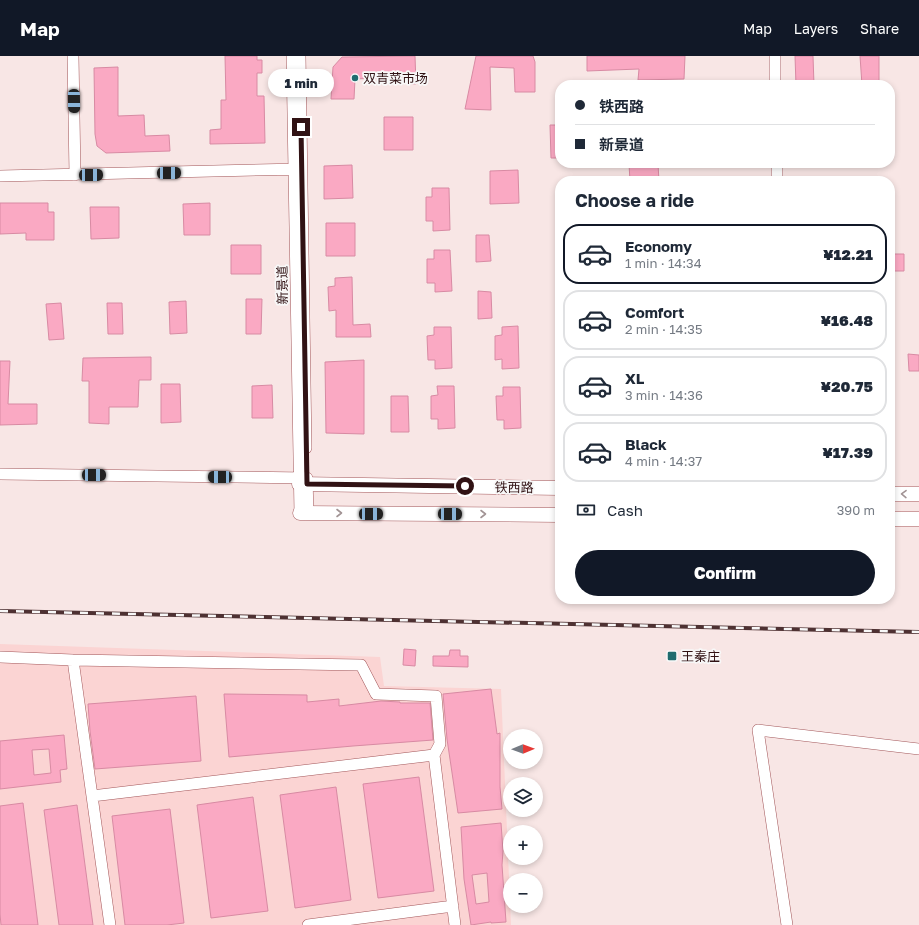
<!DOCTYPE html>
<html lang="en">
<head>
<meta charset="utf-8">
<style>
	:root { --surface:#fff; --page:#f2f2f3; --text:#1f2937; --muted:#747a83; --line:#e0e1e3; --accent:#111827 }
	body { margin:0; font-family:"Golos Text","Noto Sans SC",sans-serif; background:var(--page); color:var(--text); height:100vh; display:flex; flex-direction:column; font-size:15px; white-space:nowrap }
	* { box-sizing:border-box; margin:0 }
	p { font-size:13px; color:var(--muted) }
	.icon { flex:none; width:22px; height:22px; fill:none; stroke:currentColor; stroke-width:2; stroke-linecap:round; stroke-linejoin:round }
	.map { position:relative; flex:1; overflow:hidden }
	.side { position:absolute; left:555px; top:120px; width:340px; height:428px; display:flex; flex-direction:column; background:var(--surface); border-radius:16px; box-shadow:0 2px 6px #0003 }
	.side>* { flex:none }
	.banner { position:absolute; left:555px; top:24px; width:340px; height:88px; border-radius:16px; box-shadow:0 2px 6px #0003; display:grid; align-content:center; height:88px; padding:0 20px; background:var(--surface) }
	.needle { width:26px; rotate:89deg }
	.controls { position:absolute; left:503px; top:673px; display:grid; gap:8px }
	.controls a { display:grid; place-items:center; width:40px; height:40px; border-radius:50%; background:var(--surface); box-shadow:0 2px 6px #0003; font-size:20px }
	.end { position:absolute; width:18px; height:18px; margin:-9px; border:5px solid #311214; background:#fff; box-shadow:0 0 0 2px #fff }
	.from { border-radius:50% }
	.bubble { position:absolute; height:28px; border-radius:14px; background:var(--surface); box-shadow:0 2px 6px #0003; font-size:13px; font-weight:800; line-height:28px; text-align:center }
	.car { position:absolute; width:12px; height:24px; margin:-12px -6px; border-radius:5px; box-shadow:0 0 3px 1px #0007; background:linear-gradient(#222 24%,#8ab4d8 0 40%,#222 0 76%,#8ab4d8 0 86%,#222 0) }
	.banner b { display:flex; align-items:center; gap:14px; height:38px; font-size:15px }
	.banner b+b { border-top:1px solid var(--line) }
	.banner i { width:10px; height:10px; background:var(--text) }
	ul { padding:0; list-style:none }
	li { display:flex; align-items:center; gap:12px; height:60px; margin:0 8px 6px; padding:0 12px; border:2px solid var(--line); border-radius:16px }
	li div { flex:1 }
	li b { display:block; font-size:15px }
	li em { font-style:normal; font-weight:800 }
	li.current { border-color:var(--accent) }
	li>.icon { width:36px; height:36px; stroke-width:1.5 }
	h2 { padding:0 20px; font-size:18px; line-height:48px }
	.pay { display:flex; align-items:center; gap:10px; height:44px; padding:0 20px; font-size:15px }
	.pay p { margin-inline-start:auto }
	.action { display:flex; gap:8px; margin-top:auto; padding:8px 20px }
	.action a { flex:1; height:46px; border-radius:24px; background:var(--accent); color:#fff; font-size:16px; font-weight:800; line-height:46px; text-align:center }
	header { display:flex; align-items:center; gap:24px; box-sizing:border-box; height:56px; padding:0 20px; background:var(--accent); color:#fff }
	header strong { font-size:19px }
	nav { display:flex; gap:22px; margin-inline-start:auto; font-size:14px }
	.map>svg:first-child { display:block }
	.built { fill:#fbd4d3 }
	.building { fill:#faa9c3; stroke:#d88aa3; fill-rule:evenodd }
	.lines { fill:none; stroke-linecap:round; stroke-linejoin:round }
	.minor-casing { stroke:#a3575a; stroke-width:12 }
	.major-casing { stroke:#a3575a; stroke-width:15 }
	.minor { stroke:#fff; stroke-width:11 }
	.major { stroke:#fff; stroke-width:14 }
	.rail-casing { stroke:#4e3132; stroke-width:4 }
	.rail { stroke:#f8f8f8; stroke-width:2.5; stroke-dasharray:8; stroke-linecap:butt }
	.oneway { stroke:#a29495 }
	.route { stroke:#311214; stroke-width:5 }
	.poi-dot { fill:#206c6f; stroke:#f8f8f8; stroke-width:1.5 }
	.labels { text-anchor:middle; stroke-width:3.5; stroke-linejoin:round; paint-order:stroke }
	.poi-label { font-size:13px; fill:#311214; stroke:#f8f8f8; text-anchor:start }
	.street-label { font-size:13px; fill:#311214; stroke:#f8f8f8 }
</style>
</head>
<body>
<header>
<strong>Map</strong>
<nav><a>Map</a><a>Layers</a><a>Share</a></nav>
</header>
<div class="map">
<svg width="919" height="869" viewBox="0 0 919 869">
	<rect width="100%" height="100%" fill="#f8e6e5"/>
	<path class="built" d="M0,588L380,601L384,630L501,633L511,869H0Z"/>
	<path class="building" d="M225,0H257V4H262V17H257V40H264L265,87L210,88V74L221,73V44H226Z
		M415,0L416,28L403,27V21L355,23L354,43H331L333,11L342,1Z
		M476,0H533L535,6V36H515L514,12L490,11L491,54L465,53Z
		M587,0H685L684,23L638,24L639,13L587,15Z
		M795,0H813L814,29H796Z
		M860,0H879V29H862Z
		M118,11V60L144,59L145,80L169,79L170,95L106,97L97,90L95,78L94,12Z
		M384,61H413V94H384Z
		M550,69H560V102H551Z
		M629,108H658L659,125H630Z
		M352,109L353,142L324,143V110Z
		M518,114L519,147L490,148V115Z
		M432,132H449L450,174L433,175V165H426V141H432Z
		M0,147H48V156H54V184H26V177L0,178Z
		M210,147V179H184L183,148Z
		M90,151H119V182L91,183Z
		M326,167H355V200H326Z
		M476,179H489L491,205L476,206Z
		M231,189H261V218H231Z
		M434,194H450L452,235L435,236V227H427V203H434Z
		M890,198H904V215H890Z
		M352,221L353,269L370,268L371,281H336V254L329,255L328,231L335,230V222Z
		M478,235L491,236L492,262L478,263Z
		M246,243H262L261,278H246Z
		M186,245L187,277L170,278L169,246Z
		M61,247L64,283L49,284L46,248Z
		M107,247H122L123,278H108Z
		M518,270L519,312L502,313V303L495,304V280L502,279V271Z
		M434,271H451L452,312L435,313V304H428L427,280L434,279Z
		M908,298L919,299V315H909Z
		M151,301V324H139L138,351H109V368L89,367V325H82L83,302Z
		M364,304V378L326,377L325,306Z
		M0,305H10L8,348H37V368L0,369Z
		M161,328H180L181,366L161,367Z
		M272,329L273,362H252V330Z
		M437,330H454L455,372L438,373V363H431V340L438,339Z
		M503,331H520L521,372L504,373V364H497L496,340H503Z
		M391,340H408L409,376H391Z
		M404,593L416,594L415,610L403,609Z
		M450,594H460V600H468V611L433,610V600H449Z
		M491,633L497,678L500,677V731L502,753L458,757L447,683L443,638Z
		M224,638L307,639V646L339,643V650L381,645L400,646V647H430L433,684L353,690L229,701Z
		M196,640L201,705L95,713L90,675L88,648Z
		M64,679L67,713L60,714L61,726L0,733V685ZM49,693L51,717L34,719L32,694Z
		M419,721L434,835L378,842L363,728Z
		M336,731L351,844L295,852L280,739Z
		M253,741L268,855L211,862L197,749Z
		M23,747L38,869H1L0,858V750Z
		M77,749L93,869H59L44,754Z
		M170,753L184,867L167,869H125L112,760Z
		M501,767L503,795L502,809L506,866L491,867V866L471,869L464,823L461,771ZM487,817L489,846L476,848L472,819Z"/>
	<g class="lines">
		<defs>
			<path id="minor" d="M73,0L75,119
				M292,0L300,457
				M300,0L306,392
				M775,0V29
				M777,107V125
				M0,120L301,113
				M0,418L306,422
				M307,422L308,457
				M0,601L73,604L361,609L376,638L436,640L440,688L434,699L455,869
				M73,604L110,869
				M92,740L434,699
				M308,869L453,850
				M787,869L758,674L919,693"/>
			<path id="major" d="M299,428L560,432
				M890,438H919
				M300,457L560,459
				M890,463H919"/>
		</defs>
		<use href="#minor" class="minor-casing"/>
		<use href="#major" class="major-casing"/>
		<use href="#minor" class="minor"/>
		<use href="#major" class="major"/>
		<defs>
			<path id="rail" d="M0,555L919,576"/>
		</defs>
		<use href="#rail" class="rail-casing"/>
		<use href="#rail" class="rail"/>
	</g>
	<defs><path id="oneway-chevron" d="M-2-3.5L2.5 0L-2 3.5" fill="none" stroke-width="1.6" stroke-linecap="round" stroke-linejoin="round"/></defs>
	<g class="oneway">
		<use href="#oneway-chevron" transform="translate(904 438) rotate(-179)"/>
		<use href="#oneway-chevron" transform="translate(339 457)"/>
		<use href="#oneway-chevron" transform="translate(483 458)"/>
	</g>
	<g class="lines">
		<path class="route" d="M301,71L307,428L465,430"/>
	</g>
	<g class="poi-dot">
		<circle cx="355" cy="22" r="4"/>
		<rect x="667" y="595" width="10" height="10" rx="2"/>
	</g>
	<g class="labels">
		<g class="poi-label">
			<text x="363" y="27">双青菜市场</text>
			<text x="681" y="605">王秦庄</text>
		</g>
		<g class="street-label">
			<text transform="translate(282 229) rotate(-91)" y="5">新景道</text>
			<text transform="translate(514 431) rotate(1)" y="5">铁西路</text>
		</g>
	</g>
</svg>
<div class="controls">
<a><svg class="needle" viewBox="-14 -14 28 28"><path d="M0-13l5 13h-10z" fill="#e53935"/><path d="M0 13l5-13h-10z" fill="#747a83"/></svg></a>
<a><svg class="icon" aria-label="layers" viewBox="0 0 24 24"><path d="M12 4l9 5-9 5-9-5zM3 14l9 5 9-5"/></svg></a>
<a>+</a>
<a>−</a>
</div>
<i class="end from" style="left:465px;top:430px"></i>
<i class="end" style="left:301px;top:71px"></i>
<div class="bubble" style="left:268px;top:13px;width:66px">1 min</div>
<i class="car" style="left:74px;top:45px;rotate:179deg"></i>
<i class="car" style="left:169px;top:117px;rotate:89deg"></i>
<i class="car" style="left:91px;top:119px;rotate:89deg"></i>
<i class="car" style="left:94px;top:419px;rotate:90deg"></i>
<i class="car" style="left:220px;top:421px;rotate:271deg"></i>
<i class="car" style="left:371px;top:458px;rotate:90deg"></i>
<i class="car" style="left:450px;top:458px;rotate:91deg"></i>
<div class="banner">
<b><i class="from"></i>铁西路</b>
<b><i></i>新景道</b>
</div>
<section class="side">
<h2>Choose a ride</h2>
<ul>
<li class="current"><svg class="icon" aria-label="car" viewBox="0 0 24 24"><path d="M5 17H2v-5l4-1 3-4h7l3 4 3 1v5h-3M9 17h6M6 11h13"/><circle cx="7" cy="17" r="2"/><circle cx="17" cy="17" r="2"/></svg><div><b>Economy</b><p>1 min · 14:34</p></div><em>¥12.21</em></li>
<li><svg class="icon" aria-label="car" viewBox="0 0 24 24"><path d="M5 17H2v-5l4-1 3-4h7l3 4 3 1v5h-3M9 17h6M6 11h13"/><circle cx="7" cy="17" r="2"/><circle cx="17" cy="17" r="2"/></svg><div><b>Comfort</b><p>2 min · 14:35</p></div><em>¥16.48</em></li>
<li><svg class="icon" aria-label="car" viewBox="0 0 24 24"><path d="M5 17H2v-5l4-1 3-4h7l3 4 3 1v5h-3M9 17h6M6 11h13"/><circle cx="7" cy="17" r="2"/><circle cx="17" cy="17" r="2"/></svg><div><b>XL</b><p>3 min · 14:36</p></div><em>¥20.75</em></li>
<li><svg class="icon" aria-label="car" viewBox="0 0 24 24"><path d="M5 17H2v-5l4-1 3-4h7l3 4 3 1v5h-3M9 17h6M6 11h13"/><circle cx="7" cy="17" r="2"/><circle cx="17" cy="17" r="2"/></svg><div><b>Black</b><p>4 min · 14:37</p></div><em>¥17.39</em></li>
</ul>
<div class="pay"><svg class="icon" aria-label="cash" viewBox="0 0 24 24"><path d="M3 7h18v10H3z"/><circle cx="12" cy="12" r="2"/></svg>Cash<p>390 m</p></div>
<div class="action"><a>Confirm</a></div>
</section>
</div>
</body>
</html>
